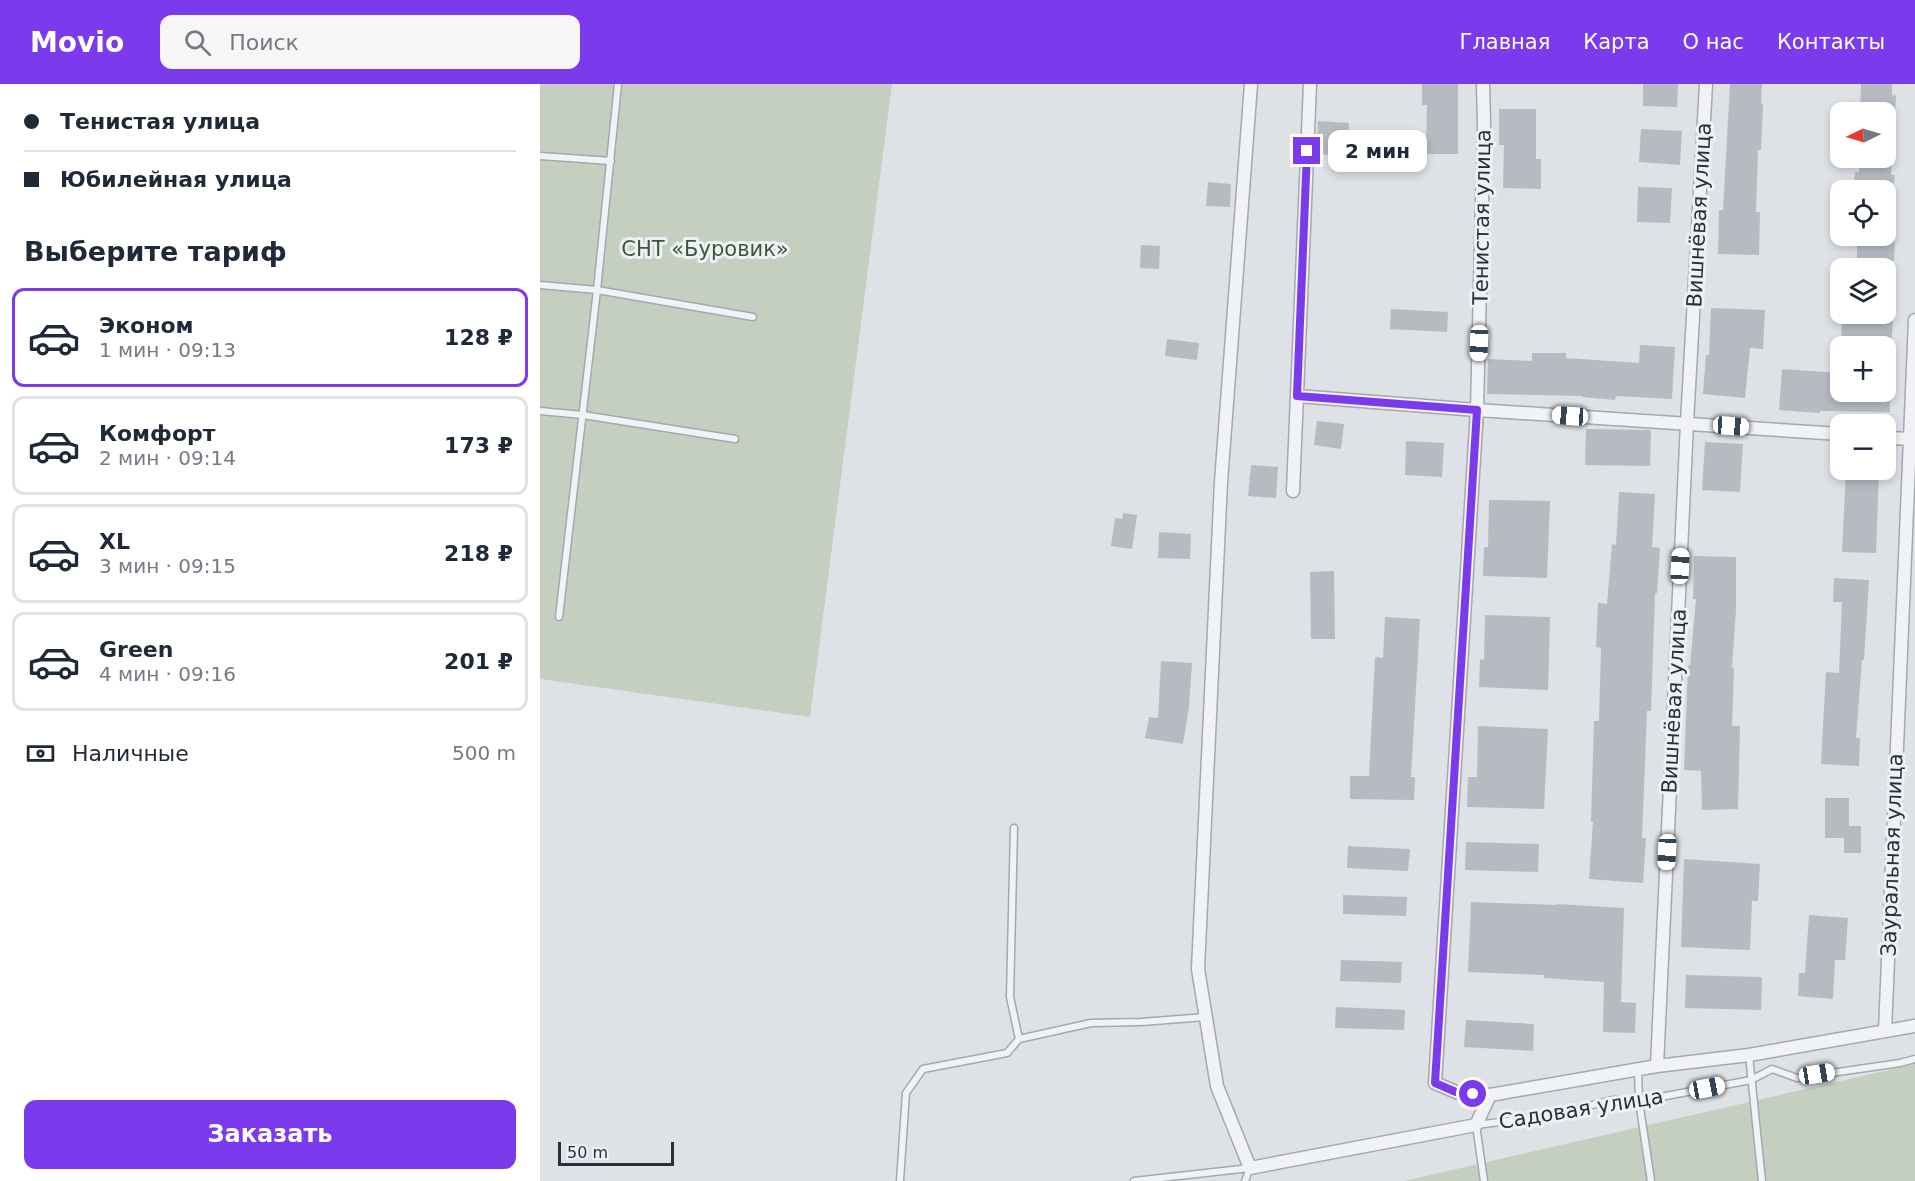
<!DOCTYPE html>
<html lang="ru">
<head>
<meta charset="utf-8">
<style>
	:root { --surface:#fff; --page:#f6f6f7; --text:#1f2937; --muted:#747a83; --line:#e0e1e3; --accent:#7c3aed }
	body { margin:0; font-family:"DejaVu Sans",sans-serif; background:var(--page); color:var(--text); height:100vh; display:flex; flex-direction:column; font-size:22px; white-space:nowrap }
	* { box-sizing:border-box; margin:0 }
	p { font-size:20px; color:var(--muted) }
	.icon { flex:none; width:33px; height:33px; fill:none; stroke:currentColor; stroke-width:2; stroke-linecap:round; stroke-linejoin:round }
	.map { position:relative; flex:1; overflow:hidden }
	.details { display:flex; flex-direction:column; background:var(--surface); width:540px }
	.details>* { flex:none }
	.top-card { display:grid; align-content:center; height:132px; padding:0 24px; background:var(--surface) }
	.needle { width:39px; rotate:265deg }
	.controls { position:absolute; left:1290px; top:18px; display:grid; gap:12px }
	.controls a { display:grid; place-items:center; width:66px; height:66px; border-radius:12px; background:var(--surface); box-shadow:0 3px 9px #0003; font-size:30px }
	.scale { position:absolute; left:18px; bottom:15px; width:116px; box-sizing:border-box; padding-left:6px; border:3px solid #29303b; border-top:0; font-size:16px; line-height:21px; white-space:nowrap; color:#29303b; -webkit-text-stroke:4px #edf0f4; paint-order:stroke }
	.end { position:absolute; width:27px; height:27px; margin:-14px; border:8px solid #7c3aed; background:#fff; box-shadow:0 0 0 3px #fff }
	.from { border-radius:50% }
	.bubble { position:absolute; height:42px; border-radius:12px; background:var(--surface); box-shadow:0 3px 9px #0003; font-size:20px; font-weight:700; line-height:42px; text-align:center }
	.car { position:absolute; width:18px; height:36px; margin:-18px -9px; border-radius:8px; box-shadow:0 0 4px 2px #0007; background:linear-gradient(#fff 24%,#345 0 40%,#fff 0 76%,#345 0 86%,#fff 0) }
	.top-card b { display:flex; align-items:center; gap:21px; height:57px; font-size:22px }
	.top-card b+b { border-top:2px solid var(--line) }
	.top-card i { width:15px; height:15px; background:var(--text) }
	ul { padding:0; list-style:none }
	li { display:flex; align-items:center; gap:18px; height:99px; margin:0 12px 9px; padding:0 12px; border:3px solid var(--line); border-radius:12px }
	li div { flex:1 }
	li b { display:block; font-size:22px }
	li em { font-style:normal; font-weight:700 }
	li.current { border-color:var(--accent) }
	li>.icon { width:54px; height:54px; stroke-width:1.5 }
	h2 { padding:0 24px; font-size:27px; line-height:72px }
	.pay { display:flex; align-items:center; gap:15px; height:66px; padding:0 24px; font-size:22px }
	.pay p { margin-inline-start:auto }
	.action { display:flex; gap:12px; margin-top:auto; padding:12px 24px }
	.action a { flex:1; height:69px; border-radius:12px; background:var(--accent); color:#fff; font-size:24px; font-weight:700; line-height:69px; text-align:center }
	header { display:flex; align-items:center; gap:36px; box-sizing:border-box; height:84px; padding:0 30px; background:var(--accent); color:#fff }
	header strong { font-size:28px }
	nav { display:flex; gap:33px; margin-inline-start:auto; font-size:21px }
	.search { width:420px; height:54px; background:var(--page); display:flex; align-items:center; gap:15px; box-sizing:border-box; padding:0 21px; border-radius:12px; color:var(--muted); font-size:22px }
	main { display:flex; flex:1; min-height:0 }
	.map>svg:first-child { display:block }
	.green { fill:#c4cfc0 }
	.building { fill:#b6bbc2 }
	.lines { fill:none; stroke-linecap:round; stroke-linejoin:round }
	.service-casing { stroke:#a4a8af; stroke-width:9 }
	.minor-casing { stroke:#a4a8af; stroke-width:15 }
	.service { stroke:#f0f2f5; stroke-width:6 }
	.minor { stroke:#f0f2f5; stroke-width:12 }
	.route { stroke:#7c3aed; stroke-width:8 }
	.labels { text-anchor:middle; stroke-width:6; stroke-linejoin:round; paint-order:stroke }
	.street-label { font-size:21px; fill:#29303b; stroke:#edf0f4 }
	.park-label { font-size:21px; fill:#3e5538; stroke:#edf0f4 }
</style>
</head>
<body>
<header>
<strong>Movio</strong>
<div class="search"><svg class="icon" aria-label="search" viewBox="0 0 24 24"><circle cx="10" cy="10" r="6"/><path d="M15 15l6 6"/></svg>Поиск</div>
<nav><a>Главная</a><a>Карта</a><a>О нас</a><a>Контакты</a></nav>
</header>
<main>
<section class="details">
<div class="top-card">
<b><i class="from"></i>Тенистая улица</b>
<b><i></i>Юбилейная улица</b>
</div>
<h2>Выберите тариф</h2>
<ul>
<li class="current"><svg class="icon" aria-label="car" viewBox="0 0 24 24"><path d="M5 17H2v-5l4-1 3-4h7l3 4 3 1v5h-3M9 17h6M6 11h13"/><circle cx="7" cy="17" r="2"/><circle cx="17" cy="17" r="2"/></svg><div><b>Эконом</b><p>1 мин · 09:13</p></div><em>128 ₽</em></li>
<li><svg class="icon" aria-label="car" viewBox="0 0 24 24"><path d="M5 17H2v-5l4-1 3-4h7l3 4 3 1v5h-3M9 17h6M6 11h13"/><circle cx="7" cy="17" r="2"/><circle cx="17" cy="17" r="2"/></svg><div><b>Комфорт</b><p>2 мин · 09:14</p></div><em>173 ₽</em></li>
<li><svg class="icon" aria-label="car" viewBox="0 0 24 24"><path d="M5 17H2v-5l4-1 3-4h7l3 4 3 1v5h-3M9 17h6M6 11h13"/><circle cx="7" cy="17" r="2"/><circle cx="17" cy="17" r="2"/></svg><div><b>XL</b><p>3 мин · 09:15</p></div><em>218 ₽</em></li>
<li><svg class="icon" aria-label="car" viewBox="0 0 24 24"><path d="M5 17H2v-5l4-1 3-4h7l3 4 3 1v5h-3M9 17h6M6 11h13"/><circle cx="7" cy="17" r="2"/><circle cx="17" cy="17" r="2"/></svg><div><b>Green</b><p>4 мин · 09:16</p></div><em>201 ₽</em></li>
</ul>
<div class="pay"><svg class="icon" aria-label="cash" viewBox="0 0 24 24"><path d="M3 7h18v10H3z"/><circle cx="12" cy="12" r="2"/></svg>Наличные<p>500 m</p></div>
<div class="action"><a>Заказать</a></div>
</section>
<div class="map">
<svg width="1375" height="1097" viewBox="0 0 1375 1097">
	<rect width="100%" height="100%" fill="#dee1e6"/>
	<path class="green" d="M0,0H352L270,633L0,595Z
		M1375,980V1097H864Z"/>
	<path class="building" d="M882,0H918V70H886L887,21H882Z
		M1103,0H1138L1137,23L1103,22Z
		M1190,0H1222L1221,20H1223L1221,66H1218L1216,128H1220L1219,171L1178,170L1179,126H1183Z
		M1321,0H1352V11L1356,12L1355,28L1320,27Z
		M959,25H996V75H1001V105L963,104L964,61H959Z
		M778,37L809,39L807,72L776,70Z
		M1101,45L1142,47L1140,81L1099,78Z
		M1320,74H1352L1351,91H1355L1353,106H1313L1315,88H1319Z
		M668,98L691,100L690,123L666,122Z
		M1098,103L1132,104L1130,139L1097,138Z
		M1317,152H1355L1354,177L1317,176Z
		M601,161L620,162L619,185L600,184Z
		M1171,224L1225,226L1223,265L1210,264L1205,314L1163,310L1166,271H1169Z
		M851,225L908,228L907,248L850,245Z
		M1302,234L1353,237L1351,262H1301Z
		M627,255L659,259L657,276L625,272Z
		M1100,261L1135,263L1132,315L1076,312L1075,316L1042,313V312L947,310L948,275L992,277V269H1026V274L1099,279Z
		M1242,285L1300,289V308H1350V328L1280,327V329L1239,326Z
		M777,337L804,340L801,365L774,361Z
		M1046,345L1111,346L1110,382L1045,381Z
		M866,357L904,359L902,393L865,391Z
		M1165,358L1203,360L1200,408L1162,406Z
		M711,381L738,383L736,414L708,412Z
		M1306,386H1339L1336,469L1302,468Z
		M1079,408L1115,410L1112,463L1120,464L1117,509H1115L1111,627H1107L1102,754H1106L1103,799L1049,795L1053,738H1051L1054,637H1059L1061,564L1056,563L1058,519L1067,520L1072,460L1076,461Z
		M949,416L1010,417L1007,494L943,492L944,463H948Z
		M583,429L597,431L592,465L571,462L575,434L582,435Z
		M619,448L651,450L650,475L618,474Z
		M1154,472L1196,473V526L1192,584H1194L1192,642H1200L1198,725L1162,726L1161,687L1144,686L1148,582H1150L1156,515H1153Z
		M794,487L795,555H771L770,488Z
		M1294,494L1329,496L1324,576H1322L1316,654H1320L1319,682L1281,680L1286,588L1299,589L1302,518H1293Z
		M945,531L1010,533L1008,606L939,603L940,575L944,576Z
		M845,533L880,535L871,693H875L874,716L810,715V692H829L835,573L843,574Z
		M621,577L652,579L649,623L643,660L605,654L609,633L618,634Z
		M938,642L1008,645L1004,725L927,723L928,693H937Z
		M1285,714H1309V742H1321V769H1304V754H1285Z
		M926,758L999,760L998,788L925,786Z
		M808,762L870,765L868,787L807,784Z
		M1144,775L1220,780L1218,817H1212L1210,866L1141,863Z
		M803,811L867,813L866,832L803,830Z
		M931,818L1016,821V820L1084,824L1081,918L1096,919L1095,949L1063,948L1064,898L1004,894V891L928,888Z
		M1269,831L1308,834L1305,876H1295L1293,915L1258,912L1259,889H1265Z
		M801,876L862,878L861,899L800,897Z
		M1146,891L1222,893L1221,926L1145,924Z
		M796,923L865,926L864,946L795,944Z
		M926,936L994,940L993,967L924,963Z"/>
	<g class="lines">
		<defs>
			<path id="service" d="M0,72L71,77
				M0,201L57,206L213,233
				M0,327L43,331L195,355
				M19,533L57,206L78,0
				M474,744L470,913L479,955
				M1209,971L1222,1097
				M1098,986L1099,1017L1111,1097
				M360,1097L366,1009L383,985L467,969L479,955L551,939L601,938L666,933
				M594,1097L710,1084L705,1097
				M944,1097L936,1041L1008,1032L1072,1016L1099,1017L1211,996L1232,985L1257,994L1360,979L1375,975"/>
			<path id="minor" d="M711,0L681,398L658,885L677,1002L710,1084L936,1041L950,1011L1117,982L1209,971L1375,942
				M943,0L944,36L937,326L895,999L916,1008L950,1011
				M757,312L937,326L1300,350
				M1346,354L1375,355
				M753,407L770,0
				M1345,947L1375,236
				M1117,982L1147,339L1166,0"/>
		</defs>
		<use href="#service" class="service-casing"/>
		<use href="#minor" class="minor-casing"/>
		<use href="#service" class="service"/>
		<use href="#minor" class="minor"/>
	</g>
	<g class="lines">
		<path class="route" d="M767,67L757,312L937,326L895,999L916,1008L933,1010"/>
	</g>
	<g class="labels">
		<g class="street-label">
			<text transform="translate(1159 131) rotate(-87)" y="7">Вишнёвая улица</text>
			<text transform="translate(942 133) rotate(-89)" y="7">Тенистая улица</text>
			<text transform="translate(1134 617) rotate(-87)" y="7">Вишнёвая улица</text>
			<text transform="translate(1352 771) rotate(-88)" y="7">Зауральная улица</text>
			<text transform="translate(1041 1025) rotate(-9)" y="7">Садовая улица</text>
		</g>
		<g class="park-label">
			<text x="165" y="172">СНТ «Буровик»</text>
		</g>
	</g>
</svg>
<div class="controls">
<a><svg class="needle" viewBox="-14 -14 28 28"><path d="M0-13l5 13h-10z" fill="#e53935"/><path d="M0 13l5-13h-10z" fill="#747a83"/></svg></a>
<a><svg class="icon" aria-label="locate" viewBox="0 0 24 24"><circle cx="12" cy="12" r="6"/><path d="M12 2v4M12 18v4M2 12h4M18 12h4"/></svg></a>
<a><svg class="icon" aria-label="layers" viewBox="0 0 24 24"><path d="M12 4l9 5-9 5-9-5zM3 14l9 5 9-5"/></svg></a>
<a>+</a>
<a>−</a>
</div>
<div class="scale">50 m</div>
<i class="end from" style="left:933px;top:1010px"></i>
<i class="end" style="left:767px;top:67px"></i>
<div class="bubble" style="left:788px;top:46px;width:99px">2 мин</div>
<i class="car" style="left:939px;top:259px;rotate:182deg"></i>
<i class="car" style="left:1030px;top:332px;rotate:274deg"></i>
<i class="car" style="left:1191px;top:342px;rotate:94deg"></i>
<i class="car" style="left:1140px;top:482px;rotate:3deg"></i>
<i class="car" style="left:1127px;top:768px;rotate:183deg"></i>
<i class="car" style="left:1277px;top:990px;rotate:81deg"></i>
<i class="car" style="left:1167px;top:1004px;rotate:79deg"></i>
</div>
</main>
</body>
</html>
